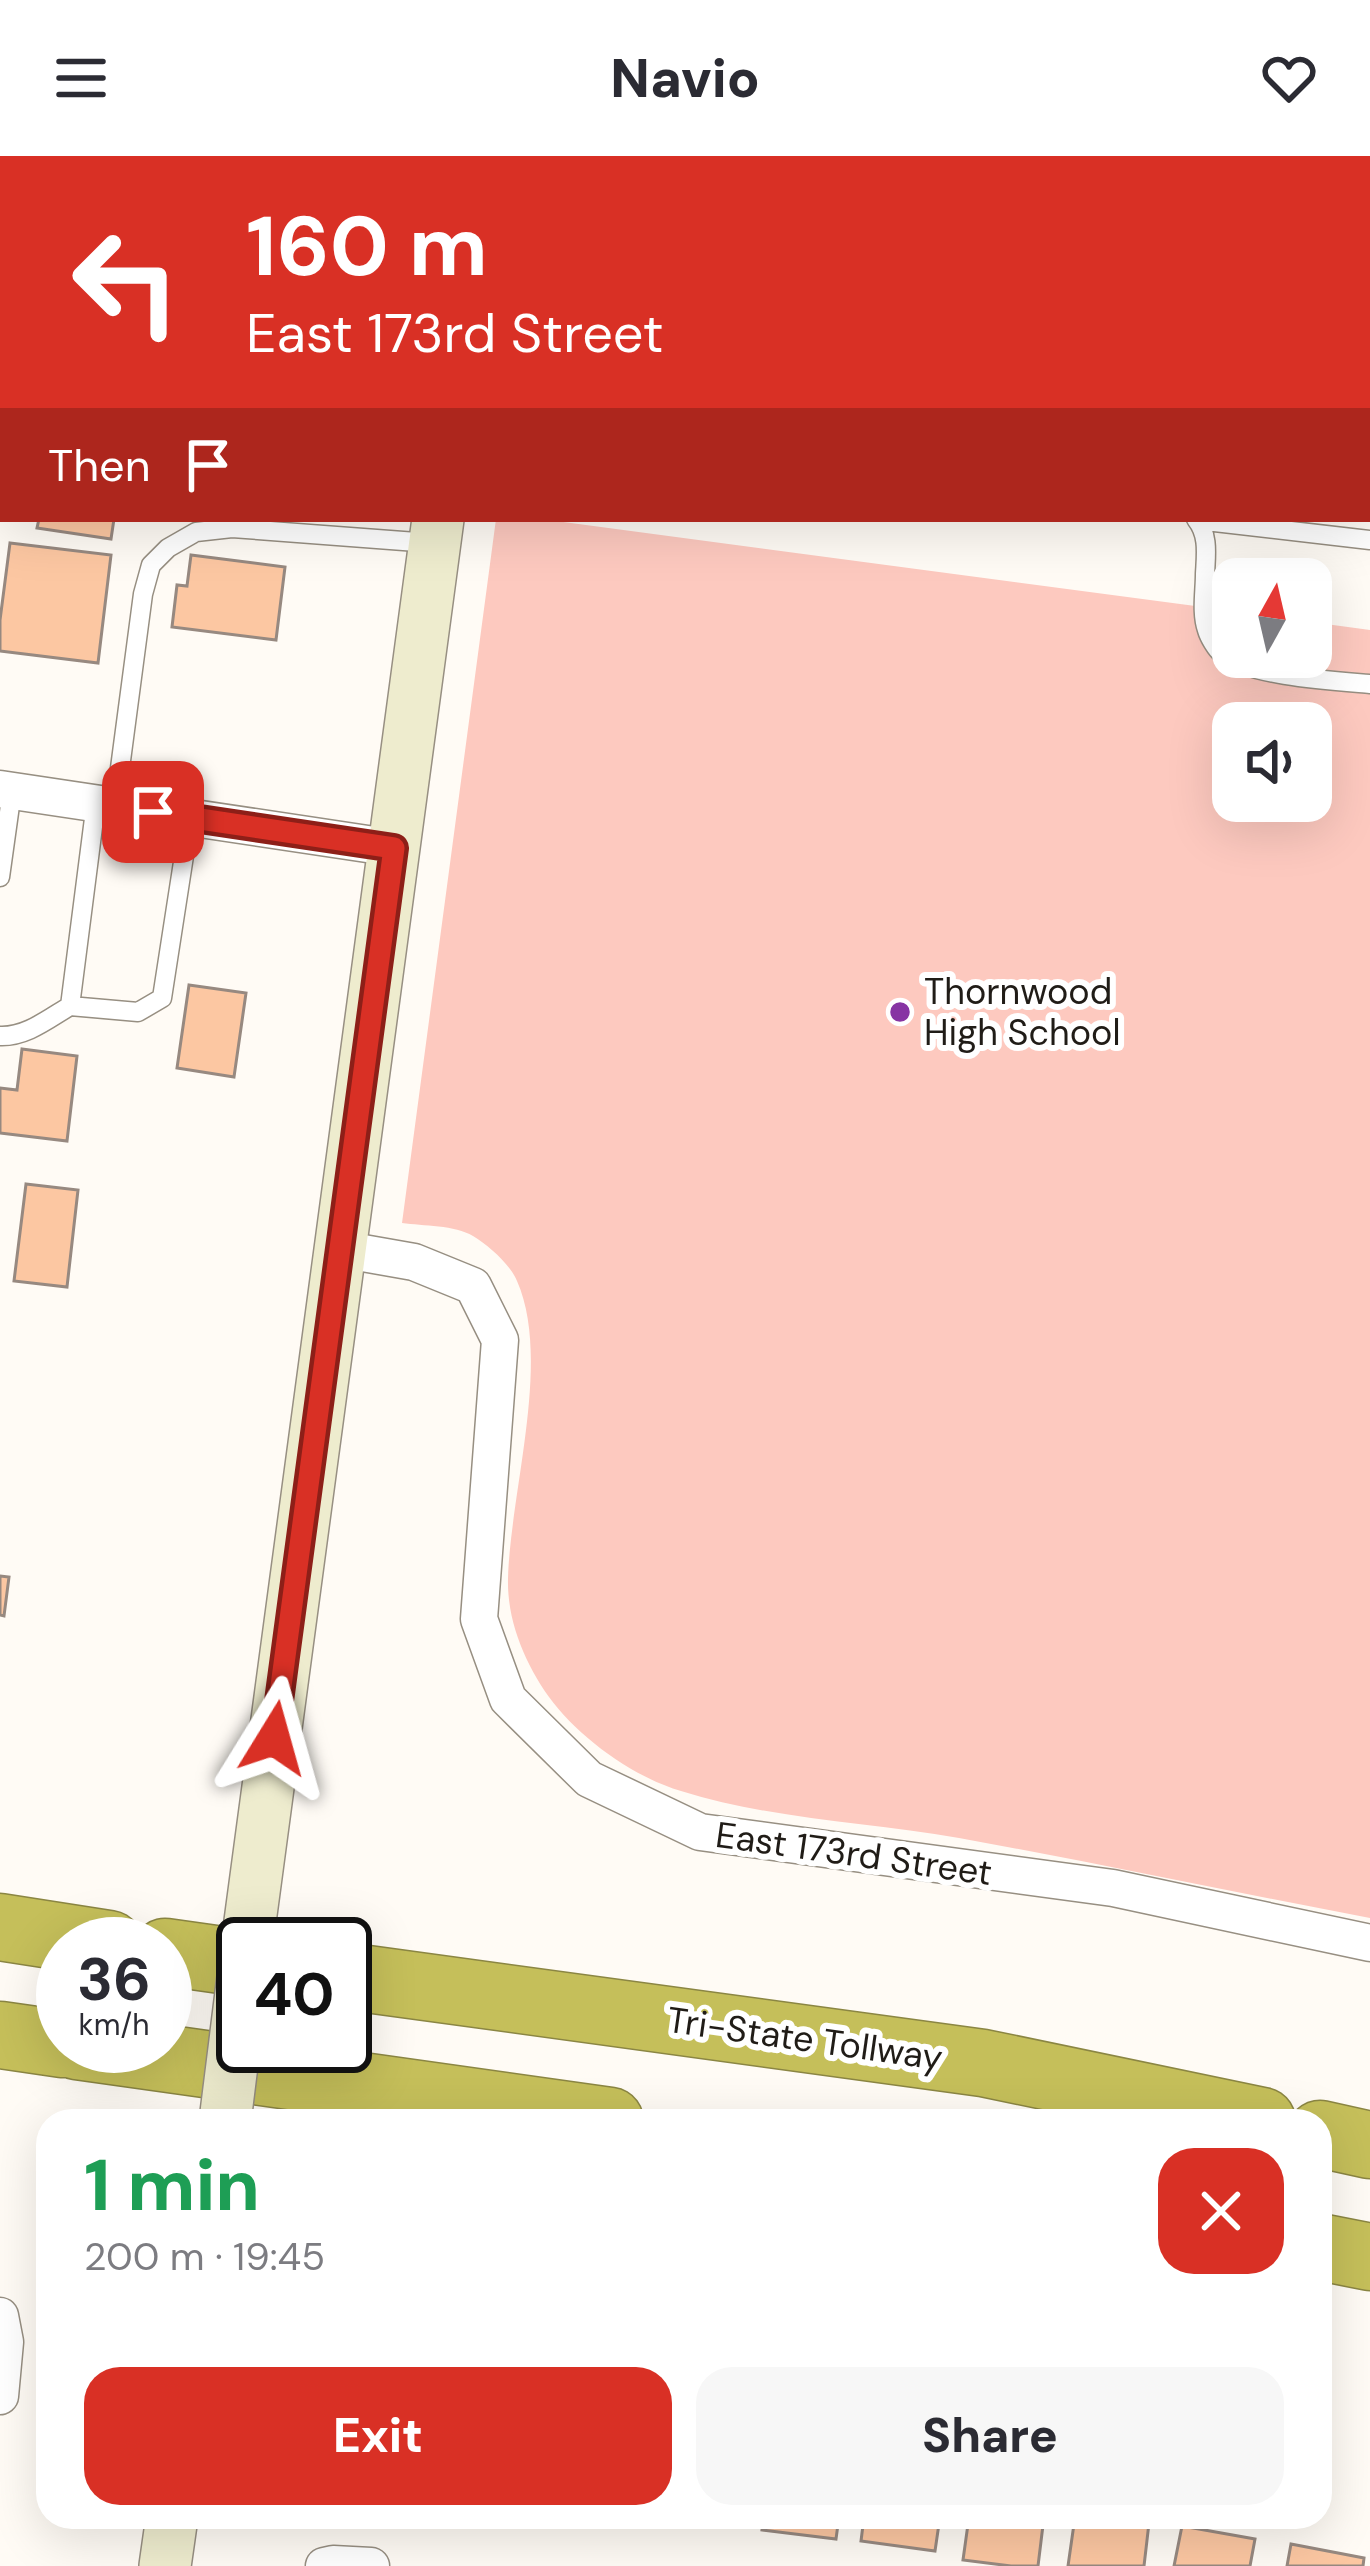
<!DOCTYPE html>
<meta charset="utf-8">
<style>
:root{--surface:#fff;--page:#f7f7f7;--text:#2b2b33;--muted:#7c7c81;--accent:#d93025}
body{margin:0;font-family:"DM Sans",sans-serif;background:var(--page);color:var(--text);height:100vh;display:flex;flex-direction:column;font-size:45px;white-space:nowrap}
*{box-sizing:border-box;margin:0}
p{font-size:39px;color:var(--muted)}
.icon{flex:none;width:66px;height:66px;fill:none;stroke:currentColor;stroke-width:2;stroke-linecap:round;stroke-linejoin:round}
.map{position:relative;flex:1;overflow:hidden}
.details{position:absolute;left:36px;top:1953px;width:1296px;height:420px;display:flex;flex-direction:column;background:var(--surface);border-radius:36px;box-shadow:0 12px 48px #0002}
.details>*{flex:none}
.hud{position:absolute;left:0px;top:0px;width:1371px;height:366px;box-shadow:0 12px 48px #0002;background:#d93025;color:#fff;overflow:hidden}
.needle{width:78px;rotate:8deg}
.fabs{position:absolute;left:1212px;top:402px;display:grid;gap:24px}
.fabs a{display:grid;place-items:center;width:120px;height:120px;border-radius:24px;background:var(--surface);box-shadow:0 12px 48px #0002;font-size:60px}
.speed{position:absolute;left:36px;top:1761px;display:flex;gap:24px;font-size:60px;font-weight:700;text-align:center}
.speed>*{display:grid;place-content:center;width:156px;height:156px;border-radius:50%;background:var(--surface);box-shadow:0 12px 48px #0002;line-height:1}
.speed small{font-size:30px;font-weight:400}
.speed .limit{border:6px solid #111;border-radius:18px;background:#fff;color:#111}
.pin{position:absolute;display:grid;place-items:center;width:102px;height:102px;color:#fff;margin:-51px;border-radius:24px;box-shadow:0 6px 18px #0006}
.me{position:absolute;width:132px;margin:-66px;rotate:8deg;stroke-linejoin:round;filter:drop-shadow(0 0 9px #0008)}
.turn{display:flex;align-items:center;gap:42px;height:252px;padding:0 48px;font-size:54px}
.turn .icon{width:156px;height:156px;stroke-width:2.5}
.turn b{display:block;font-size:84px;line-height:102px}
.then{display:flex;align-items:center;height:114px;padding:0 48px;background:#0003;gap:24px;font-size:45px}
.round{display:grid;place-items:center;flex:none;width:126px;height:126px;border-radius:36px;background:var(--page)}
.head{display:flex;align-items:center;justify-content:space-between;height:204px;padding:0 48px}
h1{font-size:72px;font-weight:800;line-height:90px;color:#1e9e55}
.action{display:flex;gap:24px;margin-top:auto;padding:24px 48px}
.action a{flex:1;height:138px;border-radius:36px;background:var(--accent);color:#fff;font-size:48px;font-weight:800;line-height:138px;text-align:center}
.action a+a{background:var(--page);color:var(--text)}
header{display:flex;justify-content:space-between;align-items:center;height:156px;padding:0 48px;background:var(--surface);font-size:54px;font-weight:800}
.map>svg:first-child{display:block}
.green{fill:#fdc9bf;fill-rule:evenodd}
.building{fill:#fcc7a2;stroke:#978980;stroke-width:3}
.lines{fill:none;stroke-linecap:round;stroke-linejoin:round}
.lane-casing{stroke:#978f82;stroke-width:21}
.street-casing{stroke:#978f82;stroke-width:39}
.secondary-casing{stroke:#978f82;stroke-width:54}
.highway-casing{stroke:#8b8643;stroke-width:69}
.lane{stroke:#fff;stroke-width:18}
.street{stroke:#fff;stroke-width:36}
.secondary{stroke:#eeecce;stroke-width:51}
.highway{stroke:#c5bf5a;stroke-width:66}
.secondary-bridge-casing{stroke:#978f82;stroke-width:54;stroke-linecap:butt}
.secondary-bridge{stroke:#eeecce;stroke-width:51}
.route-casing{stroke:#8d1f18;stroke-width:30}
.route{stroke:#d93025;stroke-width:21}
.poi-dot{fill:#8734a3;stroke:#fff;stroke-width:4.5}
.labels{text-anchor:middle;stroke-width:12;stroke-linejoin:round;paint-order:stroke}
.poi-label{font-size:36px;fill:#201c17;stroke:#fff;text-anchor:start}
.street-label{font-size:36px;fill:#201c17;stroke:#fff}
</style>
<header><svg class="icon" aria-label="menu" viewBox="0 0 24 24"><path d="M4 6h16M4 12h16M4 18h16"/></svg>Navio<svg class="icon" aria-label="heart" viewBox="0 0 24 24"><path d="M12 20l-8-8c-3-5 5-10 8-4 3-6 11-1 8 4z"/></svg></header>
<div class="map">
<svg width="1370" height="2410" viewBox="0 0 1370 2410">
<rect width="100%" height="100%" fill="#fffbf5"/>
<path class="green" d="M496,363h45l692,92v46h78v-35l59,8v1288c-137,-26 -274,-55 -411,-80 -92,-16 -189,-19 -278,-47 -48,-14 -103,-54 -132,-94 -24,-34 -42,-76 -41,-118 2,-86 44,-219 9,-298 -7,-17 -28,-35 -44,-45 -18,-11 -50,-10 -71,-13zM1233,567h78v78h-78z"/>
<path class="building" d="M39,363h75l-3,20 -74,-11z
M10,387l101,12 -13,108 -98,-12v-31z
M191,399l94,12 -9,73 -104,-13 5,-42 10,1z
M189,829l57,8 -12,84 -57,-9z
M22,893l55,7 -10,85 -67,-8v-45l17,2z
M26,1028l52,6 -11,97 -53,-6z
M0,1420l9,1 -5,39 -4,-1z
M675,2361h57l-1,7z
M764,2361h75l-3,22 -74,-9z
M864,2361h76l-5,34 -74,-10z
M969,2361h75l-6,49h-27l-48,-6z
M1075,2361h29l45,6 -5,43h-76z
M1257,2361h30l-1,9 -30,-4z
M1182,2370l73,13 -5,27h-76z
M1291,2388l73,14 -1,8h-76z"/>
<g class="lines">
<defs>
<path id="lane" d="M1010,0l2,3
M1368,175h2
M1368,278h2
M1196,363c13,16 10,35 9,55 0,18 -4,39 2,56 2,7 9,19 15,24 26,22 113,27 148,30
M1197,364l173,20
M96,647l-26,203 68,6 24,-14 28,-181
M115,650l28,-212 8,-29 17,-17 28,-16 36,-4 198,15
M0,721l12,-86
M0,880c26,1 48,-17 70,-30"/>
<path id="street" d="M0,633l394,59
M340,1093l74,13 59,24 27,54 -21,279 29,80 81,80 111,53 413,56 257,55
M0,2160l5,26 -5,54
M324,2410l9,-2 38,2"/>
<path id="secondary" d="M487,3v-3
M247,1788l191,-1425
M165,2410l7,-49"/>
<path id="highway" d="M0,1771l109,17
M165,1796l78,11
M345,1820l638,87 279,58
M0,1879l63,9
M77,1890l533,75
M1320,1978l50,11
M1320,2091l50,10"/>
</defs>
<use href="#lane" class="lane-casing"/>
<use href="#street" class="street-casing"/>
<use href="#secondary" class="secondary-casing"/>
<use href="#highway" class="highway-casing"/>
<use href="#lane" class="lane"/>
<use href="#street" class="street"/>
<use href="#secondary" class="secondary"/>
<use href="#highway" class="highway"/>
<defs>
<path id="secondary-bridge" d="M225,1965l18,-144"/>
</defs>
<use href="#secondary-bridge" class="secondary-bridge-casing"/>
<use href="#secondary-bridge" class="secondary-bridge"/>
</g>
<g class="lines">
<defs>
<path id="route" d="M153,656l241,36 -120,890"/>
</defs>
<use href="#route" class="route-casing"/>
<use href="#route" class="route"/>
</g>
<circle class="poi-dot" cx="900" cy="856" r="12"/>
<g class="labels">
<g class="poi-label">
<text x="924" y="848">Thornwood<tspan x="924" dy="41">High School</tspan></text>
</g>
<g class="street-label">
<text transform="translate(854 1697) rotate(8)" y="13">East 173rd Street</text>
<text transform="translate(805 1882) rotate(8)" y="13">Tri-State Tollway</text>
</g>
</g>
</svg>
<div class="fabs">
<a><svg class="needle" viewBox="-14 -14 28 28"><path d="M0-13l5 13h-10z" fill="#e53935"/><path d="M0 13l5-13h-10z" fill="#7c7c81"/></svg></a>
<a><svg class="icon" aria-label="sound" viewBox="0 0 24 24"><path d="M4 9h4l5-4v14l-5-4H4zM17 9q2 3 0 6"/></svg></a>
</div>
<div class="speed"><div>36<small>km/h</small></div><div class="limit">40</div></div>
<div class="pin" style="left:153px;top:656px;background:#d93025"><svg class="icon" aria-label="arrive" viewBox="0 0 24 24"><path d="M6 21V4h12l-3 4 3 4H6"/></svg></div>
<svg class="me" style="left:274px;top:1582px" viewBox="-20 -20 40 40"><path d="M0-17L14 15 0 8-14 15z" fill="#d93025" stroke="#fff" stroke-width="4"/></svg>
<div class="hud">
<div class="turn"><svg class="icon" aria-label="left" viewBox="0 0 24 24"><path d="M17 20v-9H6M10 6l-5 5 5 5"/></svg><div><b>160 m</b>East 173rd Street</div></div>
<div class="then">Then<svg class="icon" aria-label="arrive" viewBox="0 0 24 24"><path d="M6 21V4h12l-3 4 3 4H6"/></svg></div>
</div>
<section class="details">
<div class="head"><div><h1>1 min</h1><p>200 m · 19:45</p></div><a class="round" style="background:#d93025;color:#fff"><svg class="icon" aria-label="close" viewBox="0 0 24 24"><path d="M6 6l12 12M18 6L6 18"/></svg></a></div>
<div class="action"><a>Exit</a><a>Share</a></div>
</section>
</div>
